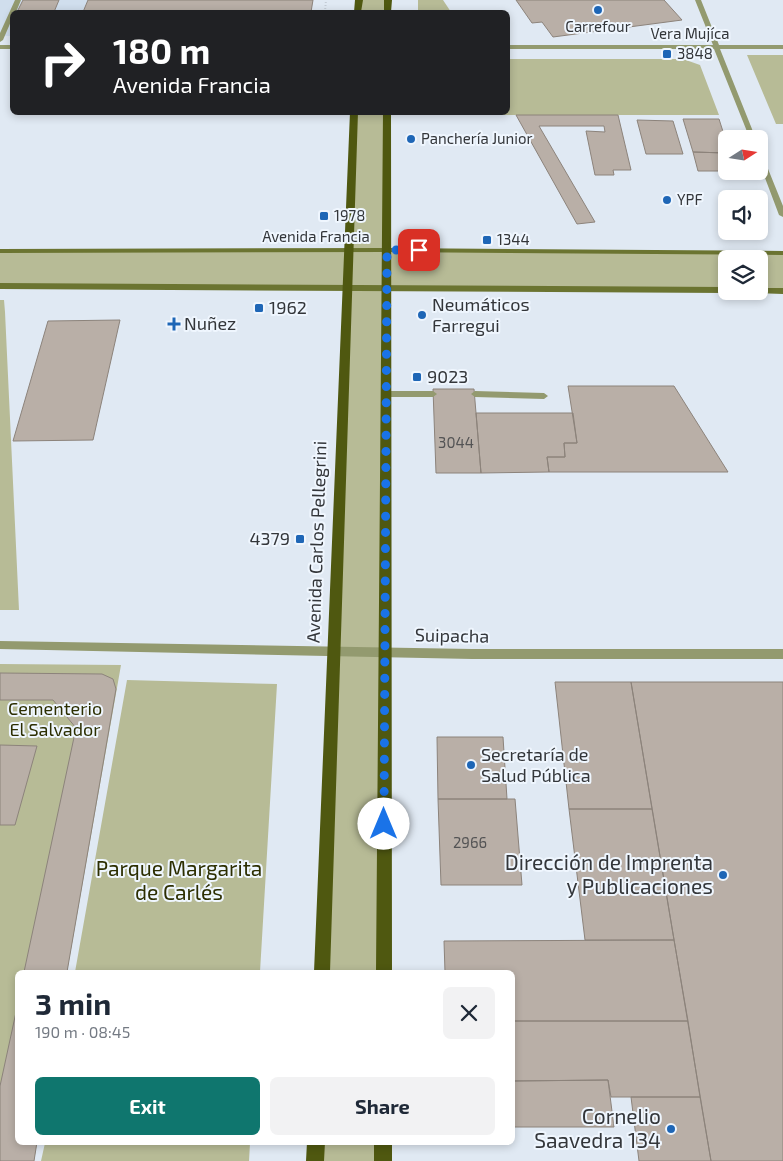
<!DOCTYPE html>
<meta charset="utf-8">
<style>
:root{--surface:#fff;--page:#f2f2f3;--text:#1f2937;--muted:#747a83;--accent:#0f766e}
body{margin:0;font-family:"Exo 2",sans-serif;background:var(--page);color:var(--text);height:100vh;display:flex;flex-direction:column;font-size:19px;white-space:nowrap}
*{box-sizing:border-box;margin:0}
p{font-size:16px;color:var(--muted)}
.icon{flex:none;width:28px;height:28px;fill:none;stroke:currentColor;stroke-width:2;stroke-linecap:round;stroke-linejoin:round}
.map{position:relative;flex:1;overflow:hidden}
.details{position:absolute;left:15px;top:970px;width:500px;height:175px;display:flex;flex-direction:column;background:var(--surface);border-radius:8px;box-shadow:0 2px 8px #0003}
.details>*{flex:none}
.banner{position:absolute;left:10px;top:10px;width:500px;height:105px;border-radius:8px;box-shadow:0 2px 8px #0003;background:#202124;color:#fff;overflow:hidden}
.needle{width:32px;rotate:78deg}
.controls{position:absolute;left:718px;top:130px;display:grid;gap:10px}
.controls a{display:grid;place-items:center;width:50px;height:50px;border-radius:8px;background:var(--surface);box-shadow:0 2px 8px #0003;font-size:25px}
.pin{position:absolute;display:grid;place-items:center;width:42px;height:42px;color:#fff;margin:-21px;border-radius:10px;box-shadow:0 2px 8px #0006}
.me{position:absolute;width:55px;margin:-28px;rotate:0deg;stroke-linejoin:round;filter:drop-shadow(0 0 4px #0008)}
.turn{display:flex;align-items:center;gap:18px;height:105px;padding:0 20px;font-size:22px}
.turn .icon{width:65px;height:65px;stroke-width:2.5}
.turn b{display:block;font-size:35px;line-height:42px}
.round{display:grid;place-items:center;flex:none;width:52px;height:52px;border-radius:8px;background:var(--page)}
.headline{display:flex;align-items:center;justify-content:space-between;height:85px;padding:0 20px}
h1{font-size:30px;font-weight:700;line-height:38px}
.primary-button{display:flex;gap:10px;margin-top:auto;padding:10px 20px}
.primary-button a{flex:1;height:58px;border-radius:8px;background:var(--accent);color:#fff;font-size:20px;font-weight:700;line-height:58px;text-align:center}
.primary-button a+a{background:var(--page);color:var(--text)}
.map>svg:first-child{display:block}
.built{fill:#d0deed}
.green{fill:#b7bb96}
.building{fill:#b9afa7;stroke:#8c837b}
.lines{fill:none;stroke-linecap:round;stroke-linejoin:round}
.path{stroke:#a7afb7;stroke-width:2;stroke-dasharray:0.5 2.5;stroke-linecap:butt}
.service{fill:#939a6f;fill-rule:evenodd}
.minor{fill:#939a6f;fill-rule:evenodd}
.secondary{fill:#6b7431;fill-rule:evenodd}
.primary{fill:#4f5810;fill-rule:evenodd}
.route{stroke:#1a73e8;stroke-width:9;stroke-dasharray:0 16.2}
.poi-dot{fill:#1e66b6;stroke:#eff6fe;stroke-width:2}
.labels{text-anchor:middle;stroke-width:4;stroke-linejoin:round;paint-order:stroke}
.far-poi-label{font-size:15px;fill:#33363a;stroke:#eff6fe;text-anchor:start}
.far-street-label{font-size:15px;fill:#33363a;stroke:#eff6fe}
.number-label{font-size:15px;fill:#545455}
.poi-label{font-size:18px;fill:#33363a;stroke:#eff6fe;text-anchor:start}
.street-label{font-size:18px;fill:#33363a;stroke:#eff6fe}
.park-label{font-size:18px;fill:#2c2e01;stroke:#eff6fe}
.near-poi-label{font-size:21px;fill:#33363a;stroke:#eff6fe;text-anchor:end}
.near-park-label{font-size:21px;fill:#2c2e01;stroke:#eff6fe}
</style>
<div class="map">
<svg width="783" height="1161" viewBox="0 0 783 1161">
<rect width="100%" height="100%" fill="#e0e9f3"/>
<path class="built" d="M0,0h313l-2,12h-299v24h-12z"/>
<path class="green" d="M359,0h29v12h-30z
M418,0h25l8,12h-33z
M747,55h36v69h-7z
M508,59h175l17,6 19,50h-228l-1,-2 18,-1z
M354,112l33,1v137l396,3v38h-24v-32h-33v31l-339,-2 -3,684h-62l25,-684 -347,-2v-35l348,-1z
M0,300h4l1,12 14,298h-19z
M0,664l121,1 -54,307h-49v170l19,1 -3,18h-34z
M127,680l150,4 -17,288h-185z
M45,1143v-1l205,1 -1,18h-208z
M316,1143h67v18h-68z"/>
<path class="building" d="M23,0h36l-5,12h-37z
M88,0h225l-2,12h-228z
M516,0h148l18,20 -129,17 -11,-15 -10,1z
M516,115h102l13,55h-18l1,5h-19l-9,-44 19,1 -1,-6h-65l56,96 -18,2z
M683,119h36l7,22v12l-33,-1z
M637,120l36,1 10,33h-37z
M693,152l33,1v18h-28z
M120,320l-27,120 -80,1 35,-120z
M568,386h106l54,86h-179l-2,-15h18l-1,-14h13z
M433,389h41l7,84h-45z
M476,413h97l4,30h-13l1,14h-18l2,15 -68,1z
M0,673l102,1 11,5 3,10 -49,283h-43l52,-244 -23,-28h-53z
M555,682h76l21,127h-83z
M631,682h152v479h-72z
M437,737h66l4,62h-69z
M0,745l37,1 -22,79h-15z
M438,799h77l7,86h-81z
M569,809h83l22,131h-89z
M674,940l14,81h-176v-49h-67l-1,-31z
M18,1003v139h19l-3,19h-34v-75z
M512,1021h176l12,76h-89l-3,-17 -96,1z
M608,1080l6,47h-102v-46z
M631,1097h69l11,64h-72z"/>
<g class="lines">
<path class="path" d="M325,12l1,-12"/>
<path class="service" d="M15,0h6l-5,12h-4v7l-9,21 -3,2v-9z
M386,391h47l4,3 -4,3h-47l-4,-3z
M475,391l69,2 4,3 -4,3 -69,-2 -4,-3z"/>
<path class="minor" d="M695,0h6l18,45h64v4h-63l36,90h-6l-36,-90h-206v-4h205z
M0,45h12v4h-12z
M759,152l3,2 21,52v11l-4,-2 -20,-53z
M0,641l472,8h311v10h-311l-472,-10z"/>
<path class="secondary" d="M387,248l396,3v4l-396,-3 -387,1v-4z
M0,283l726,4v4h3l-3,2 -726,-4z
M759,288h24v6l-27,-1 -1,-2h4z"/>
<path class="primary" d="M355,0h8l-2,12h-7z
M384,0h8l-1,12h-7z
M350,112h8l-28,860h-16z
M383,112h8l1,860h-16z
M307,1142h18l-1,19h-18z
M374,1142h18v19h-18z"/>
</g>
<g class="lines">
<path class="route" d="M384,824l3,-574h32"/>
</g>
<g class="poi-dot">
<circle cx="598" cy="10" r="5"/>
<rect x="662" y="49" width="10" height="10" rx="2.5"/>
<circle cx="411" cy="139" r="5"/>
<circle cx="667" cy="200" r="5"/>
<rect x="319" y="211" width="10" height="10" rx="2.5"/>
<rect x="482" y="235" width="10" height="10" rx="2.5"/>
<rect x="254" y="303" width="10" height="10" rx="2.5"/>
<circle cx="422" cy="315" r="5"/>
<path d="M171.5 316.5h5v5h5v5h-5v5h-5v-5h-5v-5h5z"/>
<rect x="412" y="372" width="10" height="10" rx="2.5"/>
<rect x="295" y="534" width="10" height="10" rx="2.5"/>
<circle cx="471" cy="765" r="5"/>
<circle cx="723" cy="875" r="5"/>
<circle cx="671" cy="1129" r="5"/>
</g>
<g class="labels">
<g class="far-poi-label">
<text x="598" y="32" text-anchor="middle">Carrefour</text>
<text x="677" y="59">3848</text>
<text x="421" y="144">Panchería Junior</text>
<text x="677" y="205">YPF</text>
<text x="334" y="221">1978</text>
<text x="497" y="245">1344</text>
</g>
<g class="far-street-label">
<text x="690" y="39">Vera Mujíca</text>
<text x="316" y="242">Avenida Francia</text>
</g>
<g class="number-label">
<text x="456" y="448">3044</text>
<text x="470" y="848">2966</text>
</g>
<g class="poi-label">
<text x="432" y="311">Neumáticos<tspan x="432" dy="21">Farregui</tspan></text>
<text x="269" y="314">1962</text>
<text x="184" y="330">Nuñez</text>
<text x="427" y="383">9023</text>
<text x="290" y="545" text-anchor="end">4379</text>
<text x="481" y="761">Secretaría de<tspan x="481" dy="21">Salud Pública</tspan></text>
</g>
<g class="street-label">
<text transform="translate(317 542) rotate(-88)" y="6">Avenida Carlos Pellegrini</text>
<text transform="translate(452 636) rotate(1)" y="6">Suipacha</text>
</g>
<g class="park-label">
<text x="55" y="715">Cementerio<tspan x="55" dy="21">El Salvador</tspan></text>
</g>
<g class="near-poi-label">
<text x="713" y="870">Dirección de Imprenta<tspan x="713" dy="24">y Publicaciones</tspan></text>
<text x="661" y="1124">Cornelio<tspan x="661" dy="24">Saavedra 134</tspan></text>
</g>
<g class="near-park-label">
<text x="179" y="876">Parque Margarita<tspan x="179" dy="24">de Carlés</tspan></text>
</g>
</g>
</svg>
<div class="controls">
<a><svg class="needle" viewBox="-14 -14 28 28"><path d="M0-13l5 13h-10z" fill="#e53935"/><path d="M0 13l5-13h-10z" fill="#747a83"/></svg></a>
<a><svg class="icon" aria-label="sound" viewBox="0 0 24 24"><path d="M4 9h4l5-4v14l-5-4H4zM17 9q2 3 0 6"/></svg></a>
<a><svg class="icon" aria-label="layers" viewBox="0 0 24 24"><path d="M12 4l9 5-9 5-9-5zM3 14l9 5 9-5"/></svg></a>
</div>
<div class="pin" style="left:419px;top:250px;background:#d93025"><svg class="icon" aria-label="arrive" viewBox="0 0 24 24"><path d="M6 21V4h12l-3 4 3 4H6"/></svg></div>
<svg class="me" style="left:384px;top:824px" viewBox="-20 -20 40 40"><circle r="19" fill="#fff"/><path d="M0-13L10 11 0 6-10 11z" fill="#1a73e8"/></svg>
<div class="banner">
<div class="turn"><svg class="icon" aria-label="right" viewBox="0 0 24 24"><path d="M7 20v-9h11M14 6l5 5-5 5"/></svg><div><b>180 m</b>Avenida Francia</div></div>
</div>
<section class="details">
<div class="headline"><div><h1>3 min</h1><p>190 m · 08:45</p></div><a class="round"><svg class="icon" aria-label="close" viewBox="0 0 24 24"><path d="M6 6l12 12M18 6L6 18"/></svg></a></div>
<div class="primary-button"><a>Exit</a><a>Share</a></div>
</section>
</div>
